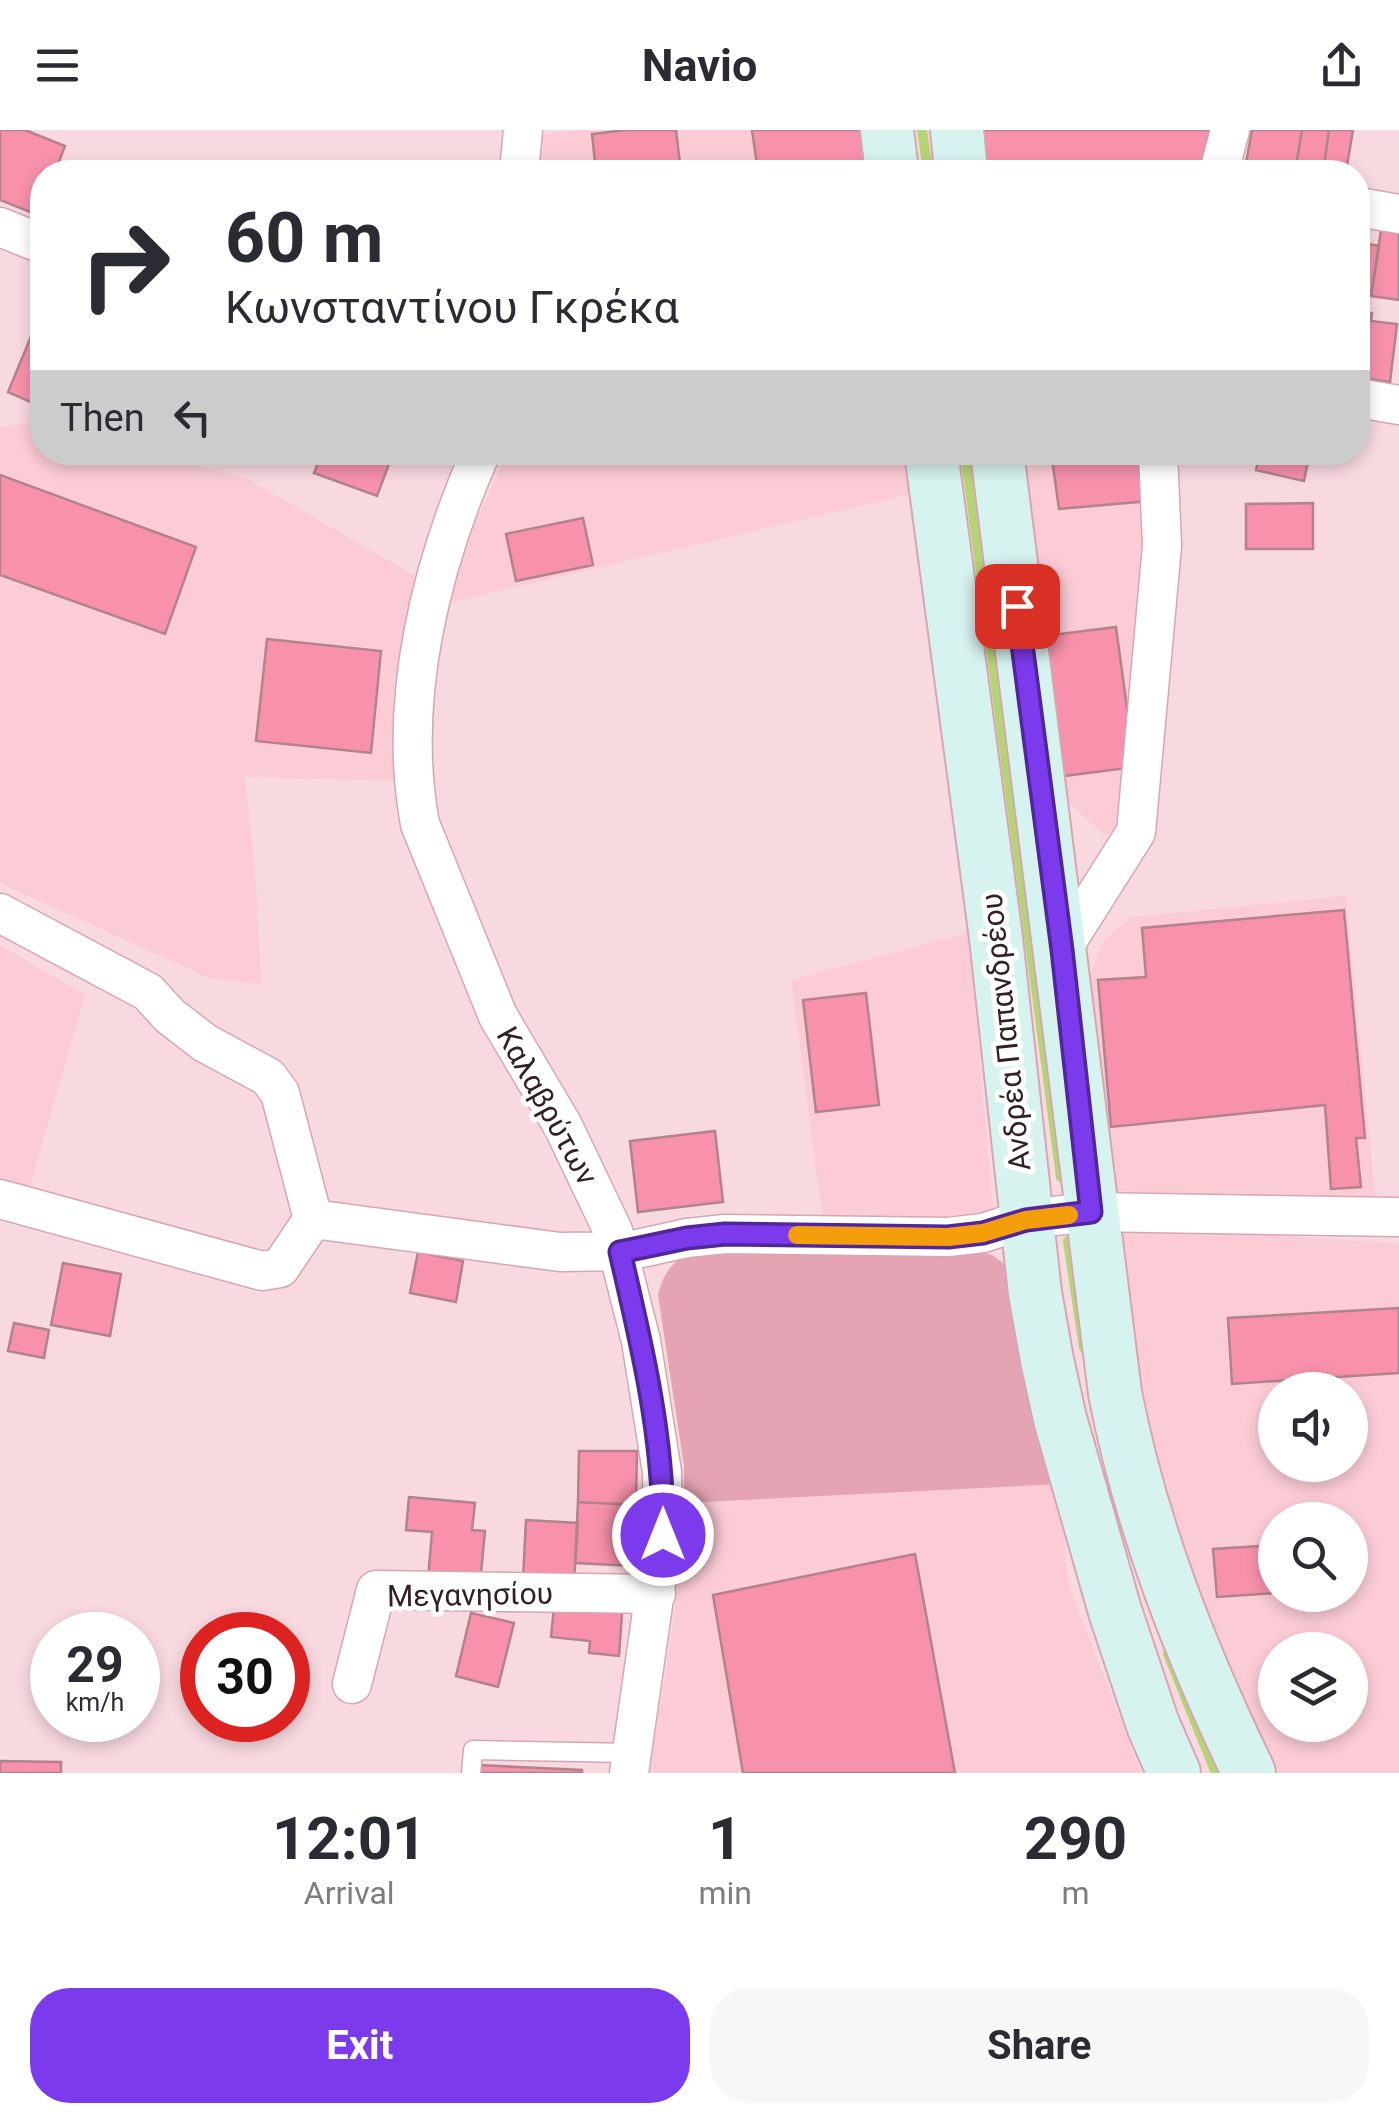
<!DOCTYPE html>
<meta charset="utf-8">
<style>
:root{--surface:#fff;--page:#f7f7f7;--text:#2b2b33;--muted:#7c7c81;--accent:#7c3aed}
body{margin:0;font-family:Roboto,sans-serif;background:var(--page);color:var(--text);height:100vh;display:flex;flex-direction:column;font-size:38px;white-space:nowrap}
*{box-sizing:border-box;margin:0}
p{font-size:32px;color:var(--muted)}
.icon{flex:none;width:55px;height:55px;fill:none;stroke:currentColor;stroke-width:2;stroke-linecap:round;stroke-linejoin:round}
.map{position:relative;height:1643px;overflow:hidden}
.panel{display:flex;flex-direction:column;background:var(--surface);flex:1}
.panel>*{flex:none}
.hud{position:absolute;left:30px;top:30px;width:1340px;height:305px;border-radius:40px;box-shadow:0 5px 15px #0003;background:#fff;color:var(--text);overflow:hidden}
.buttons{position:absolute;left:1258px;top:1242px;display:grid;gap:20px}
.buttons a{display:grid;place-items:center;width:110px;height:110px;border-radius:50%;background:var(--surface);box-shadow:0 5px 15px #0003;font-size:50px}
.speed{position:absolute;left:30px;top:1482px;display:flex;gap:20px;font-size:50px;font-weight:700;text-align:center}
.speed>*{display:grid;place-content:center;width:130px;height:130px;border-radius:50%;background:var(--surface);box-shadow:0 5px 15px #0003;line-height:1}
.speed small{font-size:25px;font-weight:400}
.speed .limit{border:15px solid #d22;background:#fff;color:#111}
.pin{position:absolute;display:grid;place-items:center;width:85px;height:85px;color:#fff;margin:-42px;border-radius:20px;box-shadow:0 5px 15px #0006}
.me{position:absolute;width:110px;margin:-55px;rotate:0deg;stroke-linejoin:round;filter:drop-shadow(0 0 8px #0008)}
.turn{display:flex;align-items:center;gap:35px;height:210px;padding:0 30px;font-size:45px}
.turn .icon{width:130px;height:130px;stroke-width:2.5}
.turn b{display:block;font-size:70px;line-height:85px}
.then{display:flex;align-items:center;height:95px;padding:0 30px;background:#0003;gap:20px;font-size:38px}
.eta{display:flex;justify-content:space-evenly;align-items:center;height:170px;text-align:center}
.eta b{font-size:60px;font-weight:700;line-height:70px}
.action{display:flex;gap:20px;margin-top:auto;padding:20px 30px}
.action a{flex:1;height:115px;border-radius:40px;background:var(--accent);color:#fff;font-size:40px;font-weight:700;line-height:115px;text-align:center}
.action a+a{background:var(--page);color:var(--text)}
header{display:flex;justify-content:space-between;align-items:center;height:130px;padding:0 30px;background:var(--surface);font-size:45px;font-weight:700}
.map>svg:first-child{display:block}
.built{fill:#fcccd6;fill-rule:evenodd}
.green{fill:#e4a4b3}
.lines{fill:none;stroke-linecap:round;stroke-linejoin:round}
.stream{stroke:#b5d476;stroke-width:10}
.building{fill:#f791ac;stroke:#b2838d;stroke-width:2.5}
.service-casing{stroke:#d7a6b1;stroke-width:21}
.minor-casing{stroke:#d7a6b1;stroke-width:41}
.secondary-casing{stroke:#d7a6b1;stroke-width:56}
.service{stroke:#fff;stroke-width:18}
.minor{stroke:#fff;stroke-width:38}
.secondary{stroke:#d6f3ef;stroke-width:52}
.route-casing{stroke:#51269a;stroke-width:25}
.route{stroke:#7c3aed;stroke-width:18}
.slow{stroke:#f59e0b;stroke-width:18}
.labels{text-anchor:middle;stroke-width:10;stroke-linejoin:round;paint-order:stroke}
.street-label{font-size:30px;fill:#332024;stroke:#fff}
</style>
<header><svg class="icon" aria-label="menu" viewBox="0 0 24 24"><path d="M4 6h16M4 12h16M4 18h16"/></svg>Navio<svg class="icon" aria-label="share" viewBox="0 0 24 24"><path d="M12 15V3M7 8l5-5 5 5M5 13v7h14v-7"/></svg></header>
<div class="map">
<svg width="1399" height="1643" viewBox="0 0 1399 1643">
<rect width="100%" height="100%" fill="#f9d9e0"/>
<path class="built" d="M576,0h288l6,42h-331l1,-37z
M33,292l9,3v27l106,1 100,26 174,101 -24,201 -153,-4 11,105 5,102 -52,-6 -209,-95v-456z
M508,323h397l6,41 -462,109 20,-69z
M1022,323h124l5,91 -31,284 -15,8 -37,-34z
M1346,766l30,307 -265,-12 -21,-217 14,-34 27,-23z
M968,803l26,285 -171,4 -32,-242z
M0,815l85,50 -56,195 -29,-10z
M1115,1096l284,17v530h-130l-118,-309zM1275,1260h75v75h-75zM1275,1390h75v75h-75zM1275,1520h75v75h-75z
M1061,1354l7,99 73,190h-491l26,-172 8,-98z"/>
<path class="green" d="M696,1119h277l19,6 15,11 54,218 -377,19v-37l-26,-171c6,-25 16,-34 38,-46z"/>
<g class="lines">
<path class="stream" d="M922,0l6,42
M965,322l96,725
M1068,1111l16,107
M1168,1524l48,119"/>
</g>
<path class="building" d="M0,0h25l40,16 -10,26h-13v32l-4,11 -38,-15z
M626,0h50l5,42h-85l-4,-38z
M752,0h112l6,42h-112z
M983,0h227l-11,42h-211z
M1252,0h50l-7,42 -50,-4z
M1302,0h27l-6,42h-28z
M1329,0h24l-7,42h-23z
M1381,100l18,3v67l-28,-4z
M1358,112l21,4 -8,50 -13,-3z
M1358,181l14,2 -1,8 26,3 -7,58 -31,-4 3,-24h-4z
M35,197l7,3v77l-34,-15z
M322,322h69l2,1 -16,43 -63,-23z
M1051,322h96l2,49 -90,8z
M1260,322h50l-6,29 -48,-11z
M0,345l196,72 -31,87 -165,-59z
M1313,373v46h-67v-45z
M583,388l10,47 -77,16 -10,-47z
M1116,497l19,140 -71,9 -20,-140z
M267,509l114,12 -10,102 -115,-12z
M1344,780l21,228h-9l5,49 -30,2 -6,-84 -214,22 -13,-147 48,-3 -4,-49z
M866,863l13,112 -63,7 -13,-112z
M715,1001l8,71 -85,10 -8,-71z
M418,1122l45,9 -7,41 -46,-9z
M63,1133l58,11 -11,62 -59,-11z
M1399,1178v65l-167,11 -4,-66z
M14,1193l35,7 -5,28 -36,-7z
M579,1321h58l-1,54 -58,-3z
M409,1367l66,6 -3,27 13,1 -5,53 -52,-5 4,-47 -26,-2z
M578,1372l58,3 -2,61 -59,-3z
M526,1390l52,3 -4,58 -51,-3z
M1275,1415v48l-58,4 -4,-48z
M915,1424l40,219h-212l-30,-178z
M554,1477l68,6 -3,43 -30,-3 1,-12 -39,-4z
M471,1483l43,10 -16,64 -42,-11z
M0,1631l61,1v11h-61z
M478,1635l104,5v3h-104z"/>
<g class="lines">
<defs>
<path id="service" d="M471,1643l2,-23 159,3"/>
<path id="minor" d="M519,42l4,-42
M1219,42l11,-42
M1358,77l41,7
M0,97l42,17
M1358,268l41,7
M481,322c-50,113 -84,248 -61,372l78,192 65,110 50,105 28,110 21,131 1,63 -34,238
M0,783l148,79 22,24 35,27 63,34 12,16 33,126 247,33 68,-1 59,-13 38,-4 223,3 35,-4 43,-14 65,-7 308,5
M1062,819l74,-117 26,-286 -4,-94
M0,1069l262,72 18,-3 33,-49
M352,1554l24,-94 280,4"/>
<path id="secondary" d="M887,0l5,42
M957,0l4,42
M931,322l65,486 39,355 12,67 13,59 55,192 38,114 21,48
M997,322l118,941c26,133 75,258 134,380"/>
</defs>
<use href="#service" class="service-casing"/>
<use href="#minor" class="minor-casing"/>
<use href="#secondary" class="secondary-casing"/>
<use href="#service" class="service"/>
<use href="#minor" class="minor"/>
<use href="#secondary" class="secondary"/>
</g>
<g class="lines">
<defs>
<path id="route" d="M663,1405c1,-97 -21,-189 -43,-283l67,-14 38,-4 223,3 35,-4 43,-13 65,-8 -29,-262 -45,-344"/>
</defs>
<use href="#route" class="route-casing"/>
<use href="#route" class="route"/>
<path class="slow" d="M797,1105l151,2 35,-4 43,-13 43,-5"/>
</g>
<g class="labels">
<g class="street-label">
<text transform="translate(1006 902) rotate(-96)" y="10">Ανδρέα Παπανδρέου</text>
<text transform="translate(547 976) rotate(61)" y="10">Καλαβρύτων</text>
<text transform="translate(470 1465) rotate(-1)" y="10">Μεγανησίου</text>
</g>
</g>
</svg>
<div class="buttons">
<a><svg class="icon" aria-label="sound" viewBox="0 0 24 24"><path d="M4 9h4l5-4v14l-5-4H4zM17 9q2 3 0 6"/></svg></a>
<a><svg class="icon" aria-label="search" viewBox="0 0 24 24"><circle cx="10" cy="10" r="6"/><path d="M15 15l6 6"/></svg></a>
<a><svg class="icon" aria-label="layers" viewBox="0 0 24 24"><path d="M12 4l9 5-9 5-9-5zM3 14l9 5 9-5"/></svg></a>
</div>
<div class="speed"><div>29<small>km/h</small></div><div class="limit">30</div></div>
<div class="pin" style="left:1017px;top:476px;background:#d93025"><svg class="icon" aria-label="arrive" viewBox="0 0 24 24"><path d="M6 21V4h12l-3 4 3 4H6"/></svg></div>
<svg class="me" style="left:663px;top:1405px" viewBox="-20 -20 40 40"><circle r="17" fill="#7c3aed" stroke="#fff" stroke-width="3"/><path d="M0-11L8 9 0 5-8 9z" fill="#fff"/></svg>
<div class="hud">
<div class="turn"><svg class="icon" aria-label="right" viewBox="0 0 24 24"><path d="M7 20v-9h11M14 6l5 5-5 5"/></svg><div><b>60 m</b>Κωνσταντίνου Γκρέκα</div></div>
<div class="then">Then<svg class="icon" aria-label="left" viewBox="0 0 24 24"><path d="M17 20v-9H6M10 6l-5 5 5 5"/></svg></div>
</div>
</div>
<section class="panel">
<div class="eta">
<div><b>12:01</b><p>Arrival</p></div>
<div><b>1</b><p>min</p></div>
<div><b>290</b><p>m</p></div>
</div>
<div class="action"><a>Exit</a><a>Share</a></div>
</section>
